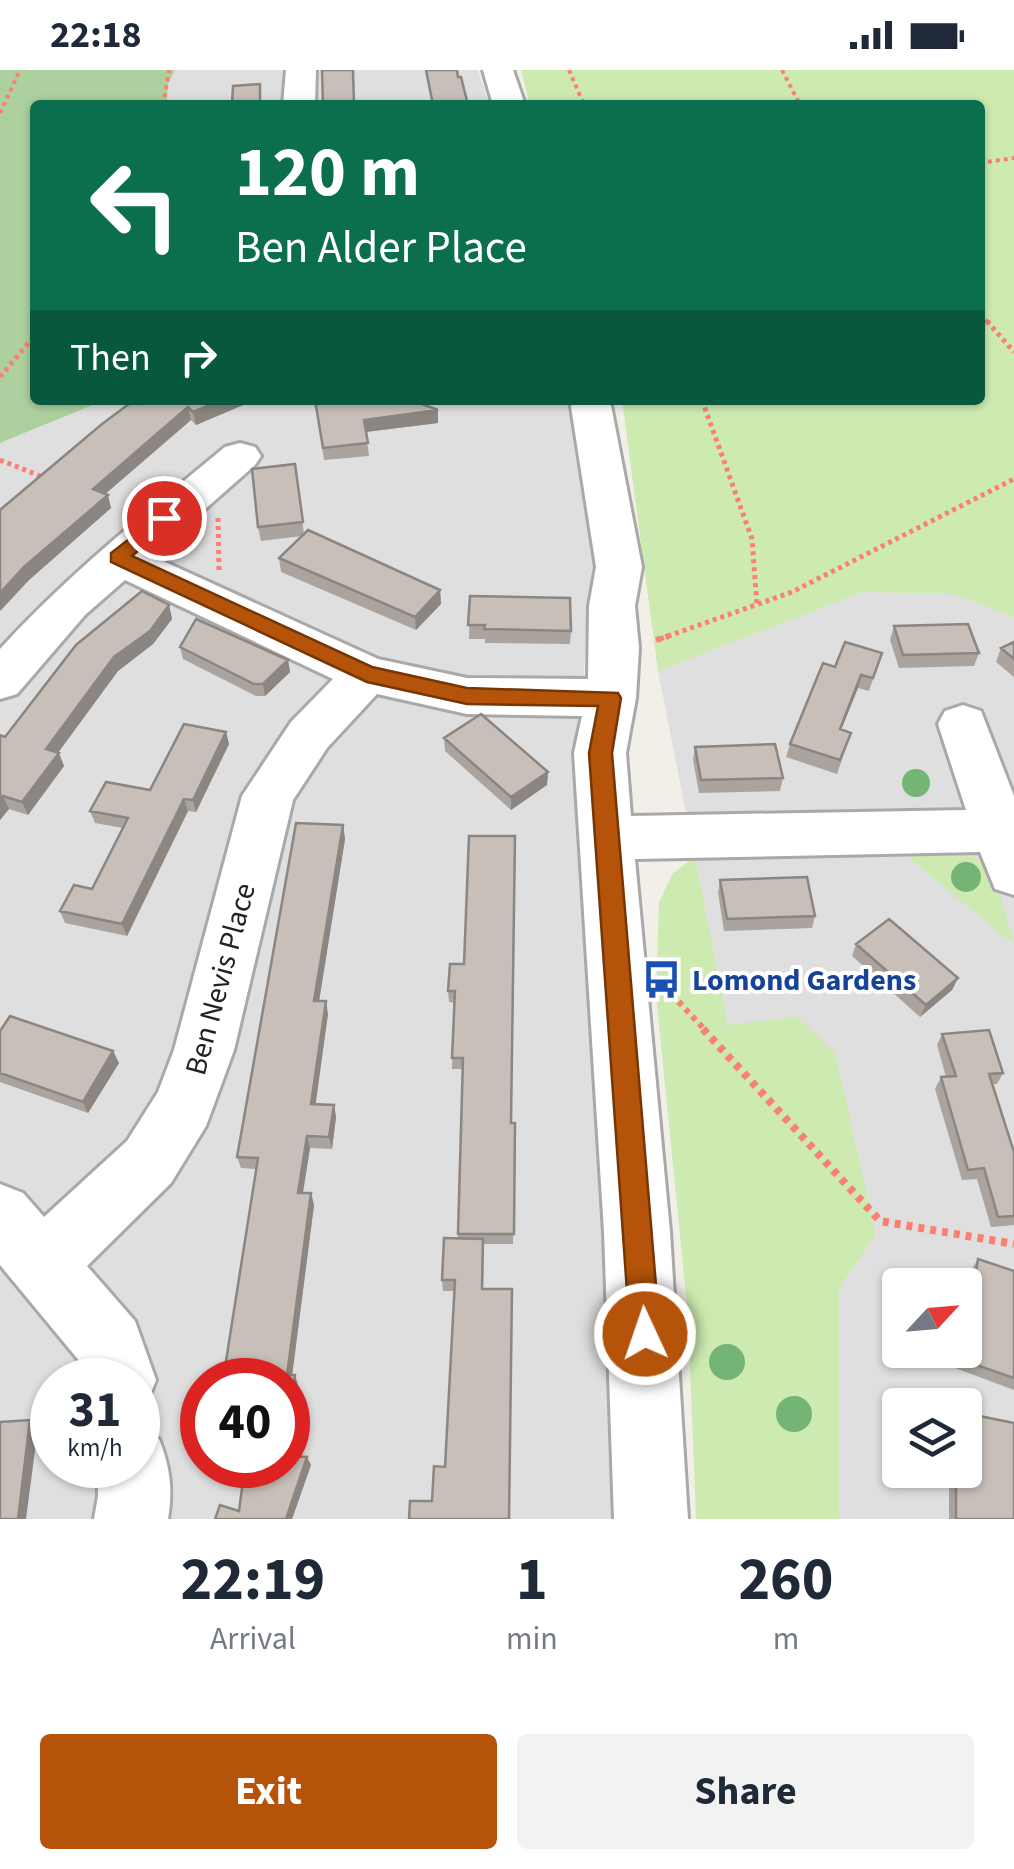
<!DOCTYPE html>
<style>
:root{--surface:#fff;--page:#f2f2f3;--text:#1f2937;--muted:#747a83;--accent:#b45309}
body{margin:0;font-family:"Source Sans 3",sans-serif;background:var(--page);color:var(--text);height:100vh;display:flex;flex-direction:column;font-size:38px;white-space:nowrap}
*{box-sizing:border-box;margin:0}
p{font-size:32px;color:var(--muted)}
.icon{flex:none;width:55px;height:55px;fill:none;stroke:currentColor;stroke-width:2;stroke-linecap:round;stroke-linejoin:round}
.map{position:relative;height:1449px;overflow:hidden}
.sheet{display:flex;flex-direction:column;background:var(--surface);flex:1}
.sheet>*{flex:none}
.guide{position:absolute;left:30px;top:30px;width:955px;height:305px;border-radius:10px;box-shadow:0 2px 8px #0004;background:#0b6e4f;color:#fff;overflow:hidden}
.needle{width:65px;rotate:64deg}
.controls{position:absolute;left:882px;top:1198px;display:grid;gap:20px}
.controls a{display:grid;place-items:center;width:100px;height:100px;border-radius:10px;background:var(--surface);box-shadow:0 2px 8px #0004;font-size:50px}
.speed{position:absolute;left:30px;top:1288px;display:flex;gap:20px;font-size:50px;font-weight:700;text-align:center}
.speed>*{display:grid;place-content:center;width:130px;height:130px;border-radius:50%;background:var(--surface);box-shadow:0 2px 8px #0004;line-height:1}
.speed small{font-size:25px;font-weight:400}
.speed .limit{border:15px solid #d22;background:#fff;color:#111}
.pin{position:absolute;display:grid;place-items:center;width:85px;height:85px;color:#fff;margin:-42px;border:5px solid #fff;border-radius:50%;box-shadow:0 2px 10px #0007}
.me{position:absolute;width:110px;margin:-55px;rotate:357deg;stroke-linejoin:round;filter:drop-shadow(0 0 8px #0008)}
.turn{display:flex;align-items:center;gap:35px;height:210px;padding:0 40px;font-size:45px}
.turn .icon{width:130px;height:130px;stroke-width:2.5}
.turn b{display:block;font-size:70px;line-height:85px}
.then{display:flex;align-items:center;height:95px;padding:0 40px;background:#0003;gap:20px;font-size:38px}
.eta{display:flex;justify-content:space-evenly;align-items:center;height:170px;text-align:center}
.eta b{font-size:60px;font-weight:700;line-height:70px}
.primary-button{display:flex;gap:20px;margin-top:auto;padding:20px 40px}
.primary-button a{flex:1;height:115px;border-radius:10px;background:var(--accent);color:#fff;font-size:40px;font-weight:700;line-height:115px;text-align:center}
.primary-button a+a{background:var(--page);color:var(--text)}
.status{display:flex;justify-content:space-between;align-items:center;height:70px;padding:0 50px;background:var(--surface);direction:ltr}
.status svg{height:28px;fill:currentColor}
.map>svg:first-child{display:block}
.residential{fill:#e0dfdf;fill-rule:evenodd}
.grass{fill:#cdebb0}
.forest{fill:#add19e}
.lines{fill:none;stroke-linecap:round;stroke-linejoin:round}
.minor-casing{stroke:#a9a9a9;stroke-width:6}
.path-far3{stroke:#fa8072;stroke-width:4;stroke-dasharray:4 4;stroke-linecap:butt}
.path-far2{stroke:#fa8072;stroke-width:5;stroke-dasharray:4 4;stroke-linecap:butt}
.path-far1{stroke:#fa8072;stroke-width:6;stroke-dasharray:5 5;stroke-linecap:butt}
.path{stroke:#fa8072;stroke-width:8;stroke-dasharray:6 6;stroke-linecap:butt}
.minor{fill:#fff;fill-rule:evenodd}
.tree{fill:#74b475}
.wall{fill:#aba49e}
.shaded-wall{fill:#8b8681}
.building{fill:#c7bfb8;stroke:#8b8681;stroke-width:2.5}
.route{fill:#b45309;stroke:#753606;stroke-width:2.5}
.labels{text-anchor:middle;stroke-width:8;stroke-linejoin:round;paint-order:stroke}
.street-label{font-size:30px;fill:#222;stroke:#fff}
.transit-label{font-size:30px;font-weight:bold;fill:#164399;stroke:#fff;text-anchor:start}
</style>
<div class="status"><b>22:18</b><svg viewBox="0 0 49 12"><path d="M0 12V9h3v3zM5 12V6h3v6zM10 12V3h3v9zM15 12V0h3v12zM26 1h20v11H26zM47 4h2v5h-2z"/></svg></div>
<div class="map">
<svg width="1014" height="1449" viewBox="0 0 1014 1449">
<rect width="100%" height="100%" fill="#f2efe9"/>
<path class="residential" d="M175,0h303l11,35h-322l1,-21z
M105,330h466l32,154 -17,76 -6,124 22,352 16,413h-618v-1076zM52,1310h86v85h-86zM202,1310h86v85h-86z
M863,522l90,2 61,23v902h-175v-231l37,-53 -80,-218 -68,9 -70,-355zM900,1215h65v65h-65zM900,1335h65v65h-65z"/>
<path class="grass" d="M521,0h493v547l-61,-23 -90,-2 -205,79 -36,-271h358v-295h-450z
M963,784l20,7 11,14 20,67 -6,-2 -99,-82v-3z
M695,787l33,168 69,-8 38,36 41,182 -37,53v231h-143l-8,-204 -32,-320 3,-93 14,-29z"/>
<path class="forest" d="M0,0h175l-7,14 -1,21h-132v295h70l-105,43z"/>
<g class="lines">
<defs>
<path id="minor" d="M286,0h30l-1,35h-32z
M483,0h30l12,35h-32z
M570,330h40l32,167 -7,39 4,42 -3,50 -10,55 5,63 335,-6 -28,-86 7,-13 18,-6 18,6 33,85v99l-19,-6 -15,-37 -345,7 35,373 18,287h-74l-10,-287 -30,-479 8,-37 -115,-2 -90,-20 -50,54 -34,52 -59,250 -28,76 -35,57 -84,83 48,55 21,59 -10,25 -8,3v-28h-52l-5,-17 -81,-98v-81l23,9 21,24 83,-76 31,-49 16,-42 68,-254 49,-74 42,-43 -208,-99 -40,35 -68,79 -17,5v-50c69,-76 147,-137 225,-202l15,-4 15,4 6,9 -6,9 -103,91 226,103 89,19 121,1 1,-73 7,-39z
M138,1361l21,8c11,28 14,50 9,80h-74l4,-23 -1,-31h41z"/>
</defs>
<use href="#minor" class="minor-casing"/>
<path class="path-far3" d="M569,0l15,35
M782,0l18,35
M163,35l6,-35
M0,43l20,-43
M980,93l34,-5
M980,244l9,10"/>
<path class="path-far2" d="M987,251l27,31
M0,307l35,-42
M702,330l50,139 5,66
M0,390l45,18
M218,448l1,53
M660,569l132,-47 222,-113"/>
<path class="path-far1" d="M656,570l13,-4
M665,917l41,44"/>
<path class="path" d="M703,959l177,192 134,23"/>
<use href="#minor" class="minor"/>
</g>
<g class="tree">
<circle cx="916" cy="713" r="14"/>
<circle cx="966" cy="807" r="15"/>
<circle cx="727" cy="1292" r="18"/>
<circle cx="794" cy="1344" r="18"/>
</g>
<path class="wall" d="M147,330h108l-59,25 -5,-5 -86,74 6,14 -82,72 -29,31v-101z
M300,330h111l27,23 -72,9 3,24 -45,4 -8,-54z
M295,394l9,70 136,56 1,14 -25,26 -135,-58 -2,-14 23,-22 -41,5 -3,-14z
M470,526l101,35 -1,13 -85,-1v-4h-16z
M169,535l3,14 -19,25 -35,27 -60,82 6,13 -36,49 -19,-6 -9,11v-85l5,2z
M894,556l85,27 -5,13 -75,2 -9,-28z
M1014,572v35l-18,-15 5,-14z
M180,577l108,13 2,12 -25,24h-9l-73,-37z
M882,583l-13,38 -11,-3 -17,42 10,3 -14,41 -51,-17 4,-13 45,-77z
M226,662l3,12 -33,68 -8,-1 -61,125 -62,-13 -5,-12 32,-22 31,-61 -28,-5 -5,-12 60,-21z
M444,668l104,34 -1,13 -36,25 -66,-59z
M695,677l88,31 -3,13 -81,2 -6,-33z
M343,755l2,14 -26,162 9,13 -13,90 19,1 2,12 -4,32 -22,-1 -7,45h8l3,12 -22,170 6,10 -8,71 21,9 -19,54h-77l24,-8 49,-46 -32,-296 -15,-1 -4,-11z
M469,766h46l-4,287h4l-2,121h-29l-1,45h29l-3,230h-100l1,-18h22l2,-35 11,1 9,-176h-11l-1,-11 2,-42h14l5,-169h-11l2,-66 -5,-1 -1,-11 2,-27h14z
M720,810l95,36 -3,12 -88,3 -6,-38z
M856,874l102,34 -6,12 -32,27 -68,-61z
M0,961l113,20 6,12 -31,50 -88,-31z
M942,964l61,39 -6,11h-5l22,68v73l-23,2 -14,-48 -15,1 -27,-91 6,-12h5l-9,-32z
M978,1189l36,12v119l-59,-22 3,-18h7v-41l7,-40z
M949,1400h16l49,49h-65z"/>
<path class="shaded-wall" d="M222,330h33l-59,25 -3,-13z
M188,337l3,13 -95,82 -3,-13z
M438,340v13l-73,9 -1,-12z
M108,425l3,13 -82,72 -29,31v-18l24,-26z
M440,520l1,14 -25,26 -1,-13z
M169,535l3,14 -19,25 -35,27 -67,91 -5,-13 68,-92z
M288,590l2,12 -25,24 -2,-12z
M861,605l-3,13 -22,54 4,-13z
M226,662l3,12 -33,68 -3,-12z
M59,683l5,13 -36,49 -6,-13z
M548,702l-1,13 -36,25v-13z
M3,726l6,13 -9,11v-20z
M184,729l4,12 -61,125 -5,-12z
M343,755l2,14 -28,175 -3,-13z
M958,908l-6,12 -32,27 6,-12z
M326,931l2,13 -14,102 -3,-12z
M113,981l6,12 -31,50 -5,-11z
M334,1035l2,12 -4,32 -3,-12z
M307,1066l3,12 -9,56 -3,-11z
M311,1123l3,12 -23,179 -4,-9z
M295,1305l3,10 -9,79 -1,-4v-20z
M30,1350l8,8 -12,91h-8z
M307,1387l4,8 -19,54h-6z"/>
<path class="building" d="M322,0h31l1,35h-31z
M426,0h31l1,7h3l7,28h-35z
M260,14v21h-28l1,-19z
M147,330h75l-29,12 -5,-5 -95,82 15,6 -84,72 -24,26v-83l102,-86 31,-23 8,3z
M315,330h96l27,10 -74,10 4,23 -45,5z
M295,394l8,58 -45,5 -6,-58z
M308,460l132,60 -25,27 -136,-59z
M142,521l27,14 -19,26 -36,26 -68,92 13,4 -37,49 -19,-6 -3,4v-65l5,2 71,-92z
M470,526l100,2 1,33 -87,-2 1,-4h-17z
M196,549l92,41 -25,24h-9l-74,-37z
M968,554l11,29 -76,2 -9,-29z
M845,572l37,11 -9,25 -12,-3 -21,54 11,4 -11,27 -50,-16 33,-81 12,4z
M1014,572v17l-13,-11z
M481,644l67,58 -37,25 -67,-59z
M184,654l42,8 -33,68 -9,-1 -62,125 -62,-13 14,-26 18,4 36,-71 -38,-7 16,-29 44,8z
M775,674l8,34 -82,2 -6,-33z
M296,753l47,2 -29,176h12l-15,103 23,1 -5,32 -22,-1 -9,57h13l-24,182h8l-7,65v-60h-65l35,-222 -21,-1z
M469,766h46l-4,287h4l-1,111h-56l5,-176h-11l3,-67h-7l2,-27h14z
M807,807l8,39 -88,3 -7,-39z
M889,849l69,59 -32,27 -70,-61z
M10,946l103,35 -30,51 -83,-29v-42z
M989,960l14,43 -14,1 25,78v64l-16,1 -14,-49 -16,2 -27,-93 15,-1 -14,-42z
M444,1168l39,1 -1,50h30l-3,230h-100l1,-18h22l2,-35 11,1 10,-187h-13z
M978,1189l36,12v107l-52,-18z
M965,1343l49,10v96h-58v-49h9z
M30,1350l-12,99h-18v-97z
M288,1386l19,1 -21,62h-71l5,-14 19,6 6,-46h43z"/>
<path class="route" d="M164,442l10,6 -3,5 -39,33 240,111 95,21 151,5 3,5 -9,55 48,581 -5,11 -10,4 -11,-4 -4,-11 -41,-581 9,-47 -131,-2 -100,-22 -256,-120v-9z"/>
<defs>
<symbol id="bus-bare" viewBox="-9 -9 18 18"><path d="M-5-6H5V4H4V6H2V4H-2V6H-4V4H-5ZM-3.5-4V0h7V-4ZM-3.5 1.2v1.5H-2V1.2ZM2 1.2v1.5H3.5V1.2Z" fill="#1a4fb4" stroke="#fff" stroke-width="2.5" paint-order="stroke"/></symbol>
</defs>
<g fill-rule="evenodd">
<use href="#bus-bare" x="634" y="882" width="55" height="55"/>
</g>
<g class="labels">
<g class="street-label">
<text transform="translate(220 909) rotate(-75)" y="10">Ben Nevis Place</text>
</g>
<g class="transit-label">
<text x="692" y="920">Lomond Gardens</text>
</g>
</g>
</svg>
<div class="controls">
<a><svg class="needle" viewBox="-14 -14 28 28"><path d="M0-13l5 13h-10z" fill="#e53935"/><path d="M0 13l5-13h-10z" fill="#747a83"/></svg></a>
<a><svg class="icon" aria-label="layers" viewBox="0 0 24 24"><path d="M12 4l9 5-9 5-9-5zM3 14l9 5 9-5"/></svg></a>
</div>
<div class="speed"><div>31<small>km/h</small></div><div class="limit">40</div></div>
<div class="pin" style="left:164px;top:448px;background:#d93025"><svg class="icon" aria-label="arrive" viewBox="0 0 24 24"><path d="M6 21V4h12l-3 4 3 4H6"/></svg></div>
<svg class="me" style="left:645px;top:1264px" viewBox="-20 -20 40 40"><circle r="17" fill="#b45309" stroke="#fff" stroke-width="3"/><path d="M0-11L8 9 0 5-8 9z" fill="#fff"/></svg>
<div class="guide">
<div class="turn"><svg class="icon" aria-label="left" viewBox="0 0 24 24"><path d="M17 20v-9H6M10 6l-5 5 5 5"/></svg><div><b>120 m</b>Ben Alder Place</div></div>
<div class="then">Then<svg class="icon" aria-label="right" viewBox="0 0 24 24"><path d="M7 20v-9h11M14 6l5 5-5 5"/></svg></div>
</div>
</div>
<section class="sheet">
<div class="eta">
<div><b>22:19</b><p>Arrival</p></div>
<div><b>1</b><p>min</p></div>
<div><b>260</b><p>m</p></div>
</div>
<div class="primary-button"><a>Exit</a><a>Share</a></div>
</section>
